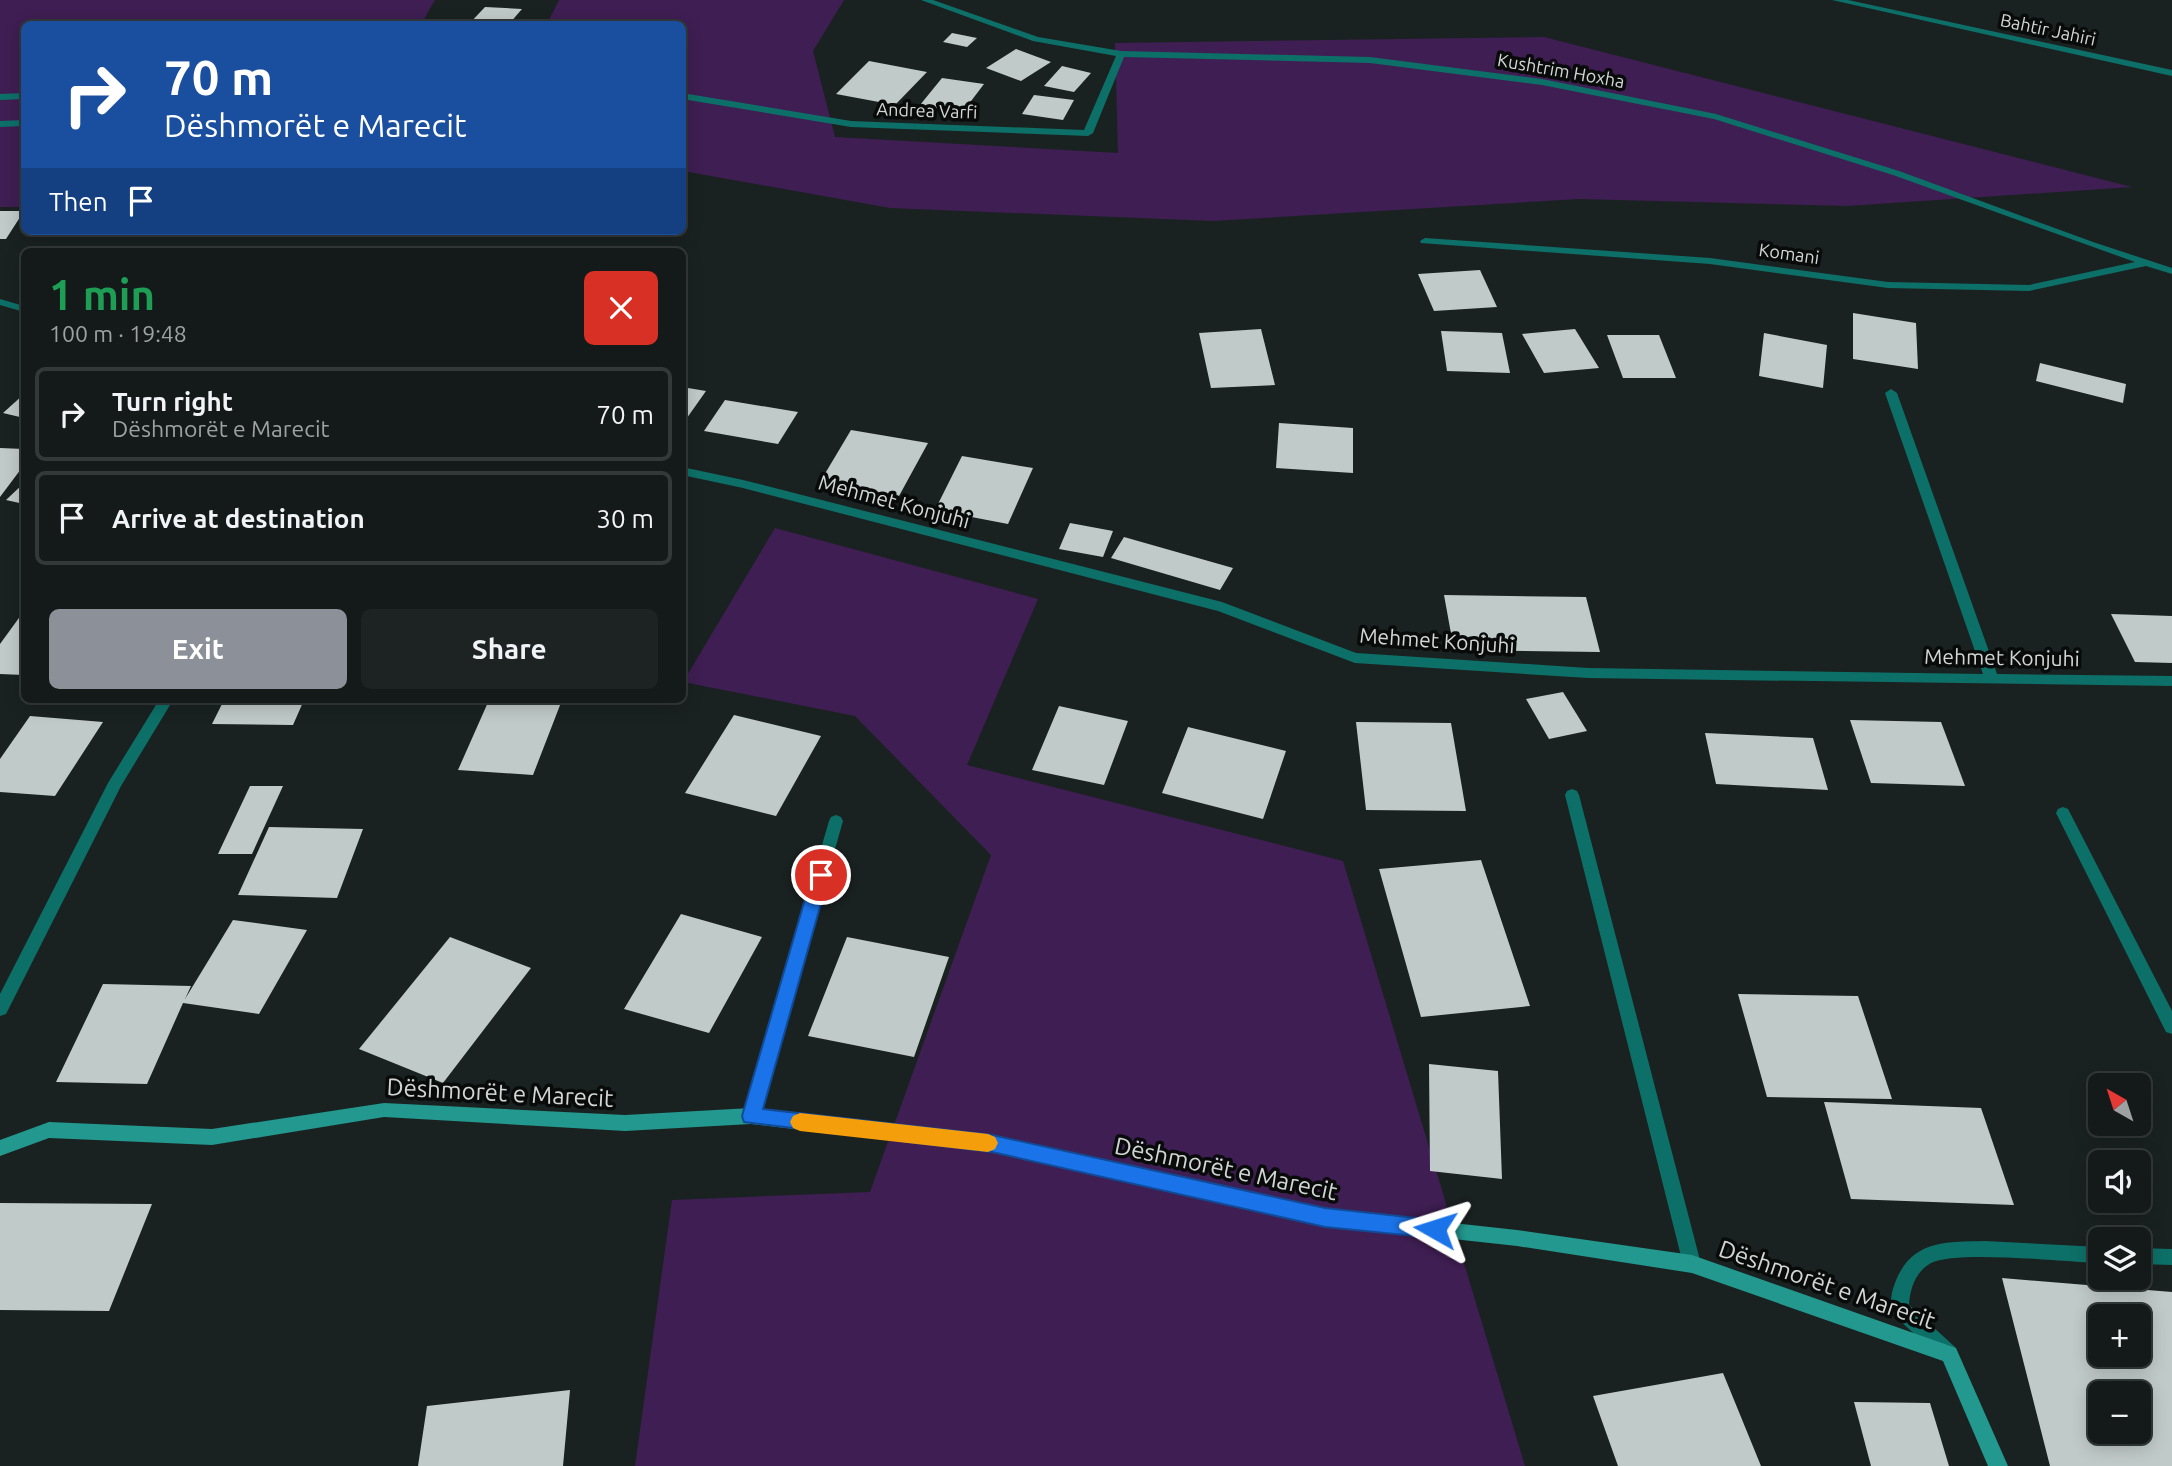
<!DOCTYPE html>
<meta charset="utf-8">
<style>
:root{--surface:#141a19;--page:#1d2322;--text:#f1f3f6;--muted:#9da1a2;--line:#333838;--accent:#8c9099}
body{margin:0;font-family:Ubuntu,sans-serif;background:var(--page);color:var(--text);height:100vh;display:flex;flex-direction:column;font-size:26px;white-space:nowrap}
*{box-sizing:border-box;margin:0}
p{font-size:23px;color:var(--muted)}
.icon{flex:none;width:38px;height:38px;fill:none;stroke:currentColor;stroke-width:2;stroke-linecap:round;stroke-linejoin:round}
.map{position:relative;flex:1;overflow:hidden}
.drawer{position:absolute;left:21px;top:248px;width:665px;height:455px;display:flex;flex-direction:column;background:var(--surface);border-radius:10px;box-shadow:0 4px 18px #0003,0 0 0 2px var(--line)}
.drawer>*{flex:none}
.banner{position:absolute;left:21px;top:21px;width:665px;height:214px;border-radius:10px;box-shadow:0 4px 18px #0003,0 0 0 2px var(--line);background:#1a4fa0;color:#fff;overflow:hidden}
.needle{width:46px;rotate:321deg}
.controls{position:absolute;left:2088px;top:1073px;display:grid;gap:14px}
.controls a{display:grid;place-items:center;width:63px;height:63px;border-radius:10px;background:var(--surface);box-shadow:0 4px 18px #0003,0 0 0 2px var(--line);font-size:35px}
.pin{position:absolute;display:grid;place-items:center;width:60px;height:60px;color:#fff;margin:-30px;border:4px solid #fff;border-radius:50%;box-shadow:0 2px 7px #0007}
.me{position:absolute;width:77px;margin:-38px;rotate:276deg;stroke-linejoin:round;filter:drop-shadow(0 0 5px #0008)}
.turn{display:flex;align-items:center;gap:24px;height:147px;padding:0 28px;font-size:32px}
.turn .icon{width:91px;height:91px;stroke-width:2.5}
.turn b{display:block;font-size:49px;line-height:60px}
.then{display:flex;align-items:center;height:66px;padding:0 28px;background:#0003;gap:14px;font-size:26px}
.round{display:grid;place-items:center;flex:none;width:74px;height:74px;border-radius:10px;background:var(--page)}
.overview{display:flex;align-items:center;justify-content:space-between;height:119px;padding:0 28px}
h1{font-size:42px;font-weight:600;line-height:52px;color:#1e9e55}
.primary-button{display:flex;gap:14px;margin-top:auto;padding:14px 28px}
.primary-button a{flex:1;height:80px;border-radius:10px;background:var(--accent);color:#fff;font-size:28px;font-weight:600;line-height:80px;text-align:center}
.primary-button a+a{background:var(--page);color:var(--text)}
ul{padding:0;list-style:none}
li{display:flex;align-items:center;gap:21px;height:94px;margin:0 14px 10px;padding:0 14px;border:4px solid var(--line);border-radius:10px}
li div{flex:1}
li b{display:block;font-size:26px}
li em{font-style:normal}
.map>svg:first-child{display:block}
.green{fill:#3f1e53}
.building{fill:#c0cac8;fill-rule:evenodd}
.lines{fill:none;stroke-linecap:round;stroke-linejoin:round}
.street{fill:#0d7068;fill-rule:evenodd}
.secondary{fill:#22988e;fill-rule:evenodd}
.route{fill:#1a73e8;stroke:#114b97;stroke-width:2}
.slow{fill:#f59e0b}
.labels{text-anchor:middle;stroke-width:7;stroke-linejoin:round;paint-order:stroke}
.far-street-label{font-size:18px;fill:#d1d6d5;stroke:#080b0a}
.street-label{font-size:21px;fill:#d1d6d5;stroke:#080b0a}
.near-street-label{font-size:24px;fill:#d1d6d5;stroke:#080b0a}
</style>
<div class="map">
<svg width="2172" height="1466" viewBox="0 0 2172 1466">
<rect width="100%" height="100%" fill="#1a2221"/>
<path class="green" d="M0,0h435l-14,24h-397v183h-24z
M559,0h285l-31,51 22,86 283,16 -3,-110 429,-6 588,150 -285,19 -268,-7 -365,22 -324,-13 -207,-37 -1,-147h-135z
M775,528l263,71 -71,166 376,96 182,605h-890l37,-266 198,-8 121,-337 -136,-139 -172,-34z"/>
<path class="building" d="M485,7l37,2 -13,15h-40z
M952,33l25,5 -10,9 -24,-5z
M1016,49l35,13 -30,19 -35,-13z
M869,61l58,11 -32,33 -59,-11z
M1062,66l29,7 -17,19 -30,-6z
M942,78l42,6 -22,29 -42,-8z
M1034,95l40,5 -11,20 -41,-6z
M0,211h24l-18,28h-6z
M1480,270l17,37 -63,4 -16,-37z
M1853,313l63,10 2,46 -65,-10z
M1261,329l14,56 -64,3 -12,-55z
M1575,329l24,39 -55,5 -22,-39z
M1441,331l61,2 8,40 -63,-2z
M1764,333l63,12 -4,43 -64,-12z
M1607,335h52l17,43h-53z
M2040,363l86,21 -3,19 -87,-22z
M682,387l24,4 -24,34z
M24,394v24l-21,-5z
M725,400l73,12 -20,32 -74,-13z
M1279,423l74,5v45l-77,-5z
M851,430l77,13 -29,53 -79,-14z
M0,448l24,1v16l-24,32z
M962,456l71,12 -25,56 -73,-14z
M24,483v21l-18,-4z
M1070,523l43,8 -10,26 -44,-8z
M1124,537l109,31 -13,22 -109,-32z
M1444,595l142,2 14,55 -146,-2z
M24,611v64l-24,-1v-30z
M2111,614l61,2v47l-37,-1z
M1563,692l24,39 -38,8 -23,-40z
M224,700h80l-11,25 -81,-1z
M489,700h73l-29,75 -75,-5z
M1059,706l69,15 -24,64 -72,-15z
M734,715l87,21 -45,80 -91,-23z
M30,716l73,6 -48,74 -55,-4v-33z
M1850,720l91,2 24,64 -94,-3z
M1356,722l95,1 15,88 -100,-1z
M1188,727l98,24 -23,68 -101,-26z
M1705,733l108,5 15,52 -112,-6z
M250,786h33l-31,68h-34z
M269,827l94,2 -26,69 -99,-3z
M1481,860l49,146 -109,11 -42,-148z
M681,914l81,23 -53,96 -85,-24z
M233,920l74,10 -48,84 -76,-11 -36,81 -91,-2 47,-98 88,2 -6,13z
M450,937l81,31 -88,115 -84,-34z
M847,937l102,20 -35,100 -106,-21z
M1738,994l120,2 34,103 -125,-2z
M1429,1064l69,7 4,108 -72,-8z
M1824,1102l157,6 33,97 -163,-6z
M0,1203l152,1 -43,107 -109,-1z
M2002,1278l170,14v174h-122zM2100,1316h38v38h-38zM2100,1393h38v39h-38z
M1723,1373l38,93h-143l-25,-70z
M570,1390l-7,76h-145l9,-60z
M1854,1402l76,1 19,63h-78z"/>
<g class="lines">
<path class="street" d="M921,0h12l105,37 83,14 249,6 172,22 174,35 183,57 194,71 79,26v6l-26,-8 -117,25 -141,-3 -178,-24 -289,-21 -1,-2 5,-3 285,20 178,24 141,3 106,-23 -242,-87 -179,-56 -172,-34 -172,-22 -246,-6 -31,76 -5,3 -237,-9 -169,-28v-6l169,28 233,9 32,-74 -83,-15z
M1832,0h16l324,70v6z
M24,93v6l-24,1v-6z
M24,120v6l-24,1v-6z
M0,299l24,7v6l-24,-7z
M1891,389l6,4 100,281 175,2v10l-584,-8 -233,-15 -137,-52 -475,-123 -61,-13v-8l61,13 479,122 134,51 232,15 395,6 -98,-281z
M159,700h14l-52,86 -115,228 -6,2v-22l108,-211z
M1572,789l5,2 2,4 122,469 -3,6 -6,3 -6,-3 -3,-6 -118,-469 2,-4z
M2063,807l5,2 104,202v23l-6,-2 -110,-219 2,-4z
M836,815l5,2 2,4 -84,295 -2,5 -6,3 -6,-3 -2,-5 86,-295 2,-4z
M1984,1241l116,6v16c-33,-1 -144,-13 -169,0 -16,9 -21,26 -22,42l46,42 2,6 -2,6 -7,3 -7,-3 -47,-44c-5,-10 -3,-22 1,-32 16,-43 50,-41 89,-42z
M2138,1248l34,1v16l-34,-1z"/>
<path class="secondary" d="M384,1103l241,12 126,-7 241,28 333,73 192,21 175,25 264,93 52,118h-20l-45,-105 -251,-88 -175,-27 -192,-21 -333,-73 -241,-28 -126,7 -241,-14 -172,28 -163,-7 -49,18v-16l49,-18 163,7z"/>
</g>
<path class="route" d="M821,868l6,2 2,5 -66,234 229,26 333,73 110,12 7,2 3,7 -3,7 -7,2 -110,-11 -333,-75 -248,-30 -2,-6 70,-241 3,-5z"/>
<path class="slow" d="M800,1113l188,21 7,3 3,6 -3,6 -7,3 -188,-21 -7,-3 -3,-6 3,-6z"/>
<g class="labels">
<g class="far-street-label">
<text transform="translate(2048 30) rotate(12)" y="6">Bahtir Jahiri</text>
<text transform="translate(1561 71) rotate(10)" y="6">Kushtrim Hoxha</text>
<text transform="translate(927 111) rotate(2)" y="6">Andrea Varfi</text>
<text transform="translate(1789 254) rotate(8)" y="6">Komani</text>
</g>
<g class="street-label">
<text transform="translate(894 502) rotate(15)" y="7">Mehmet Konjuhi</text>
<text transform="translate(1437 641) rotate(4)" y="7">Mehmet Konjuhi</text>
<text transform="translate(2002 658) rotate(1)" y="7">Mehmet Konjuhi</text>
</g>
<g class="near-street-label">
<text transform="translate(500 1093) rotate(3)" y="8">Dëshmorët e Marecit</text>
<text transform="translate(1226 1169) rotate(12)" y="8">Dëshmorët e Marecit</text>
<text transform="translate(1827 1285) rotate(19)" y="8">Dëshmorët e Marecit</text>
</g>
</g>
</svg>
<div class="controls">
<a><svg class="needle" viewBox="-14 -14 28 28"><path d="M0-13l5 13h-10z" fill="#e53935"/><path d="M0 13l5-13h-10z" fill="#9da1a2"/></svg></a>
<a><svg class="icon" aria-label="sound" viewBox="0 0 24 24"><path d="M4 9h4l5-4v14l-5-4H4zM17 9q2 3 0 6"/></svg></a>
<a><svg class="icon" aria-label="layers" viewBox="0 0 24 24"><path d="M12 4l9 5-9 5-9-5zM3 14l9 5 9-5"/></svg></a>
<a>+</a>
<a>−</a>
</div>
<div class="pin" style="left:821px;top:875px;background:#d93025"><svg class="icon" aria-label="arrive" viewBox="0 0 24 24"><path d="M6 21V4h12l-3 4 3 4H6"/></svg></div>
<svg class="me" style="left:1435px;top:1229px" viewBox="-20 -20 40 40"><path d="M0-17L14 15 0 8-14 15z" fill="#1a73e8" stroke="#fff" stroke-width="4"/></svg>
<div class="banner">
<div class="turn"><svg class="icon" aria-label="right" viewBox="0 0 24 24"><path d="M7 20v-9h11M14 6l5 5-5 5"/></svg><div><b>70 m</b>Dëshmorët e Marecit</div></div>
<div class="then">Then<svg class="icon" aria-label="arrive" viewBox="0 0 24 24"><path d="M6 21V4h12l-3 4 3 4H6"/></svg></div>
</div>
<section class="drawer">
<div class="overview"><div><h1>1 min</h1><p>100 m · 19:48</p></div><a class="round" style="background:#d93025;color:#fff"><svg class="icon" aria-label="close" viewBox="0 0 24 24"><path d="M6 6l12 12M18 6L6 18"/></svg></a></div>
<ul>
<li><svg class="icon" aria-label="right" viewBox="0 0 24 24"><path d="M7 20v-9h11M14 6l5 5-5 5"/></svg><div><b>Turn right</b><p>Dëshmorët e Marecit</p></div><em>70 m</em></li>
<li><svg class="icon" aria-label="arrive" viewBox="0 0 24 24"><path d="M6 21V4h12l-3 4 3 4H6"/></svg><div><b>Arrive at destination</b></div><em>30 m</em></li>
</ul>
<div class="primary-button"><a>Exit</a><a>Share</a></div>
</section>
</div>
